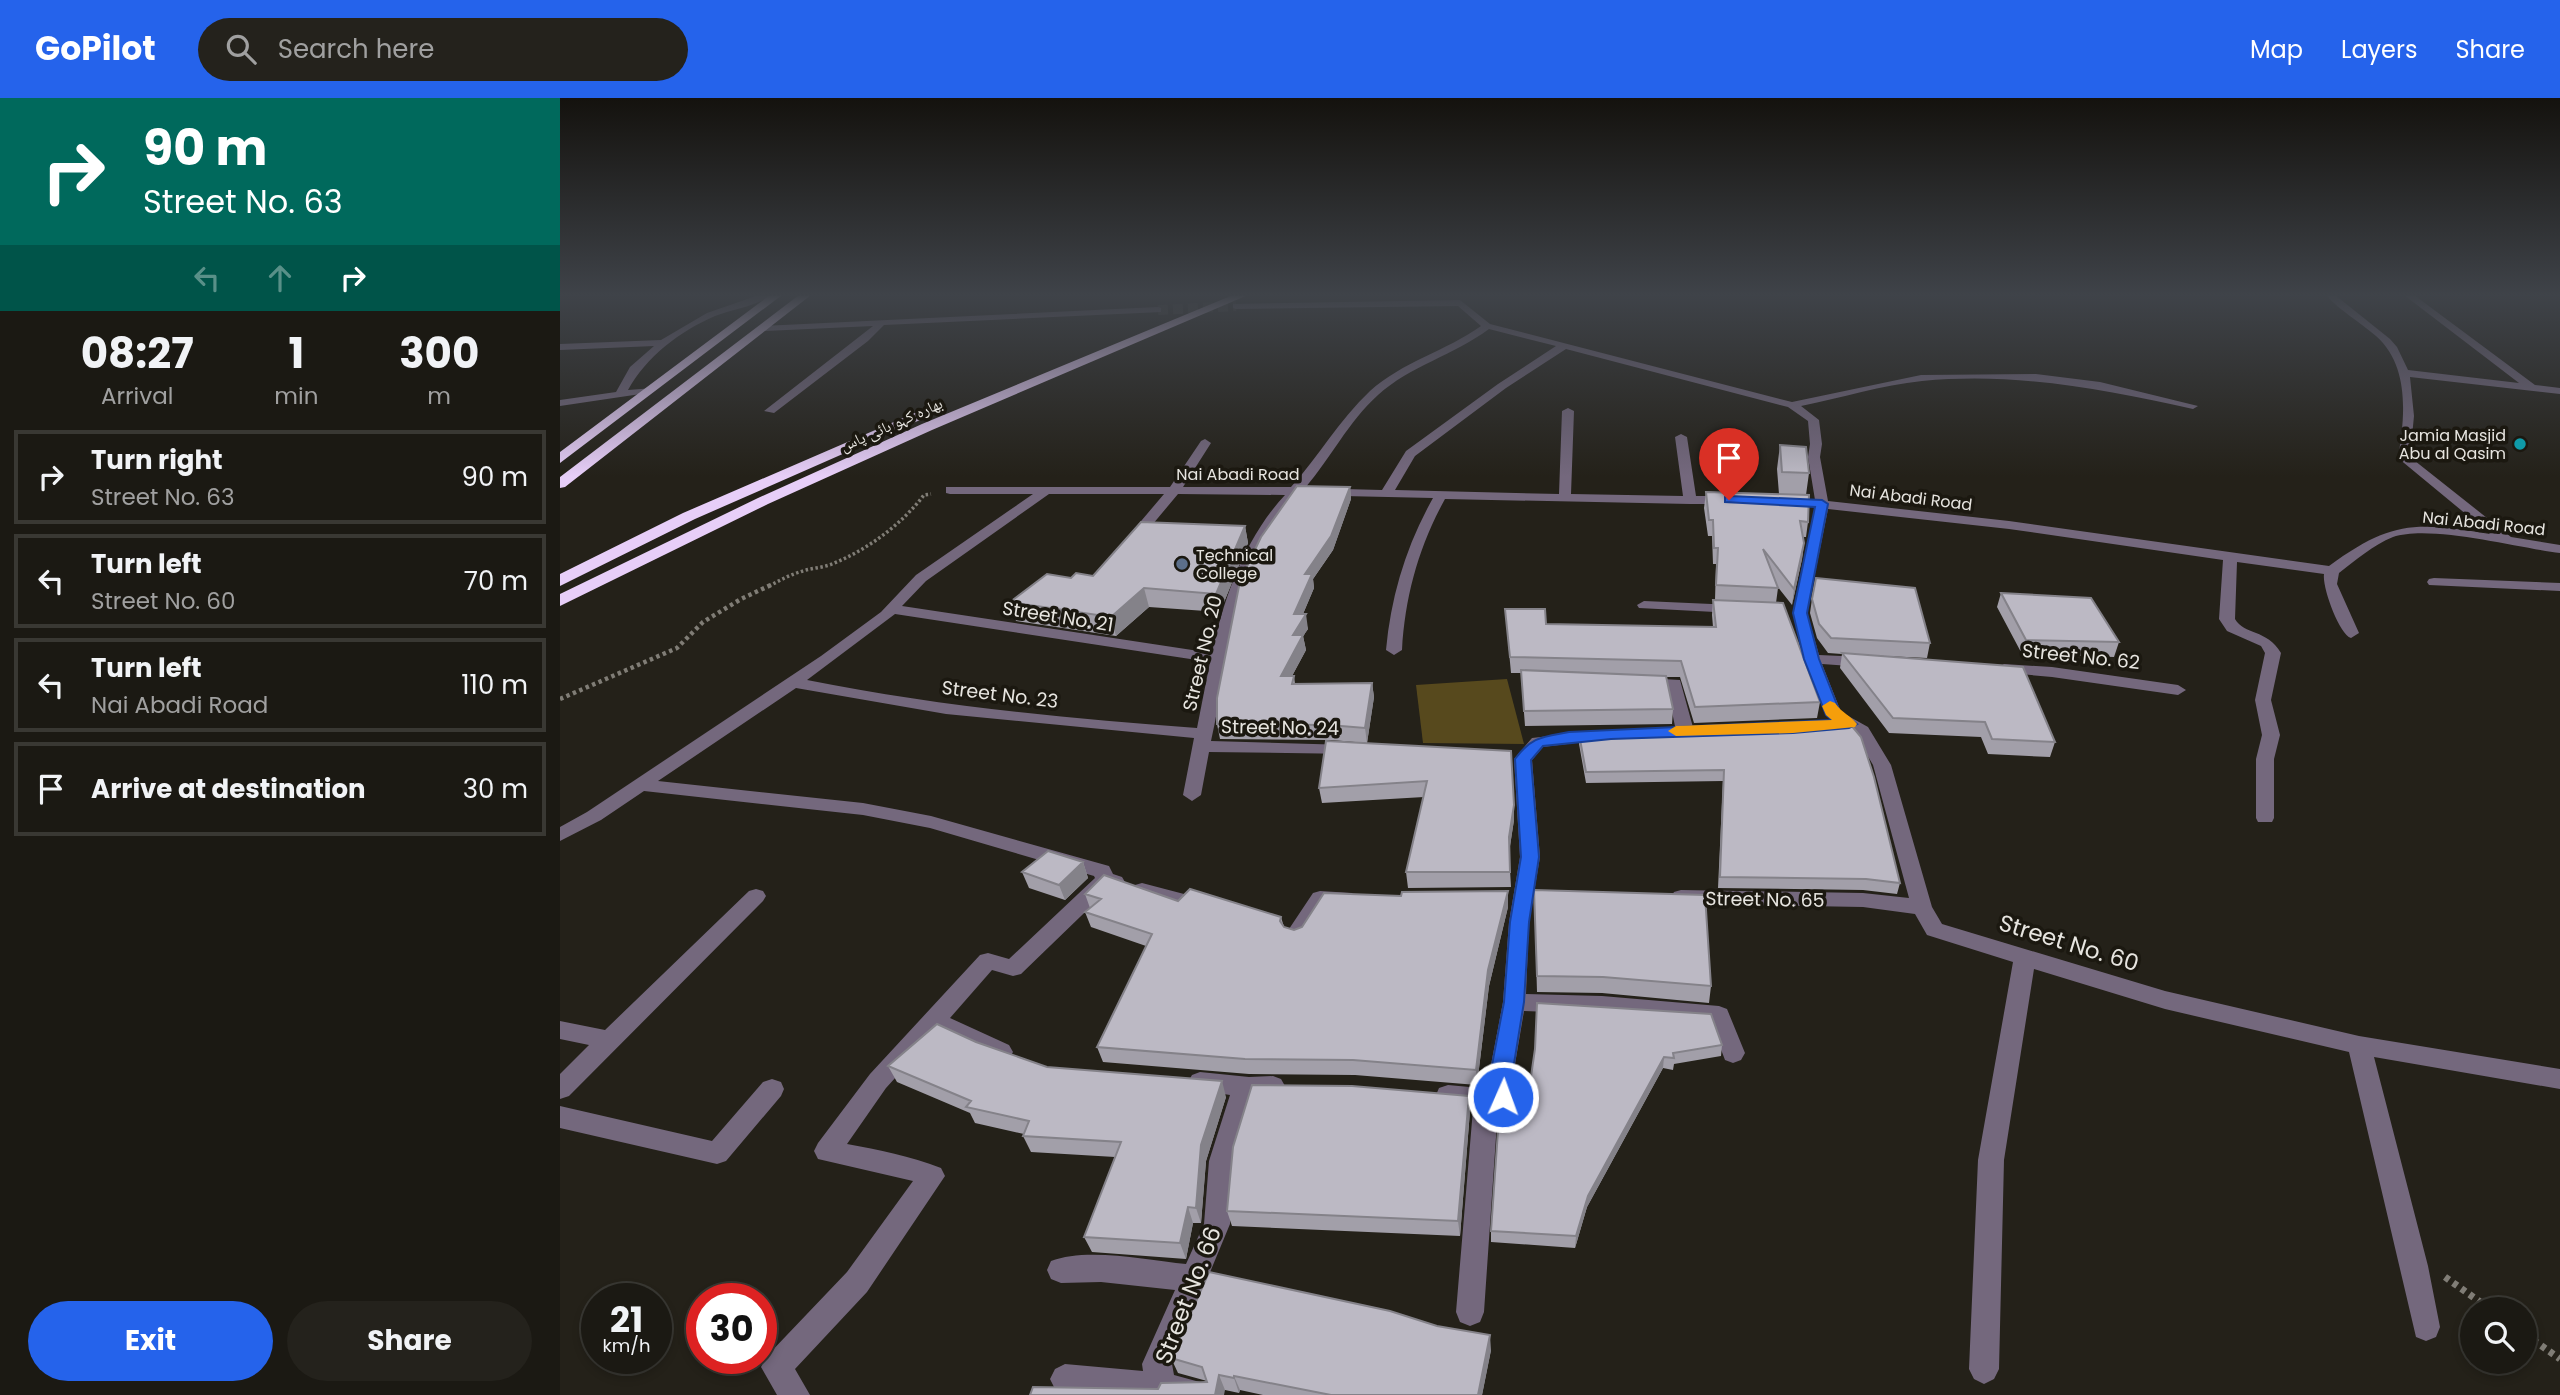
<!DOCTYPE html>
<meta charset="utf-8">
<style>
:root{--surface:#1b1913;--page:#24221c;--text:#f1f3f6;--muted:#a0a0a0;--line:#393833;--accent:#2563eb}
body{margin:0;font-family:Poppins,"Noto Naskh Arabic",sans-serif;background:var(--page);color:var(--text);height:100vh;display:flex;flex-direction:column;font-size:26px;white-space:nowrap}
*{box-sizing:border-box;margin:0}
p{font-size:23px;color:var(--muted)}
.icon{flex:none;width:38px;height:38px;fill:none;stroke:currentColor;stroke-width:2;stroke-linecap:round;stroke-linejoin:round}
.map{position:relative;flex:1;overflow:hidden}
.side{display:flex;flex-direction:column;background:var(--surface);width:560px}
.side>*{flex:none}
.top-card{background:#00695c;color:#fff;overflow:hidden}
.fabs{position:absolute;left:1900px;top:1199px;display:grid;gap:14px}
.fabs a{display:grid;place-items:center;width:77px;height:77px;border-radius:50%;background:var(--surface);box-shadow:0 4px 10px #0003,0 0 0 2px var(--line);font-size:35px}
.speed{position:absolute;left:21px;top:1185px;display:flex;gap:14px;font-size:35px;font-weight:700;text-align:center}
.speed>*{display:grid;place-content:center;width:91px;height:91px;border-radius:50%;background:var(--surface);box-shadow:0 4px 10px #0003,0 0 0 2px var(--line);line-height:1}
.speed small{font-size:18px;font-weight:400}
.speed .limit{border:10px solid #d22;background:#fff;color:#111}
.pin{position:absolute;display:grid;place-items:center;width:60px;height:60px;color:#fff;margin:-72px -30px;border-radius:50% 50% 50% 0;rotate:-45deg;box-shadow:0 0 7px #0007}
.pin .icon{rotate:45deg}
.me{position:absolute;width:77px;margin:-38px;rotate:2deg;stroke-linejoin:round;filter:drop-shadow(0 0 5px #0008)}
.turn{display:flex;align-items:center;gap:24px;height:147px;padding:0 28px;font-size:32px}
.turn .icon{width:91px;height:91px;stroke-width:2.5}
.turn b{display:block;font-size:49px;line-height:60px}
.lanes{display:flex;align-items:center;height:66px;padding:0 28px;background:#0003;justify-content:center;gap:35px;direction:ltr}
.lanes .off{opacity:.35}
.eta{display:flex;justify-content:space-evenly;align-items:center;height:119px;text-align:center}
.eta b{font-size:42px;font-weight:700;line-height:49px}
.action{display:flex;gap:14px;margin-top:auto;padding:14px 28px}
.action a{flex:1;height:80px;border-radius:42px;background:var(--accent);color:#fff;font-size:28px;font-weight:700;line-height:80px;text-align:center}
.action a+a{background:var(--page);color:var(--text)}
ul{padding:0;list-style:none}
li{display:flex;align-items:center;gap:21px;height:94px;margin:0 14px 10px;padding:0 14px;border:4px solid var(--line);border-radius:0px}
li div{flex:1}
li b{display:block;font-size:26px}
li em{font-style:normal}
header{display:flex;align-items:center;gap:42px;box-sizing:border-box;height:98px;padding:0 35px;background:var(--accent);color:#fff}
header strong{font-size:33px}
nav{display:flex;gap:38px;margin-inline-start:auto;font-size:24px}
.search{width:490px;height:63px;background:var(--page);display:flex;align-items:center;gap:18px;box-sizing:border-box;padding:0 24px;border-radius:38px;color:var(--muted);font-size:26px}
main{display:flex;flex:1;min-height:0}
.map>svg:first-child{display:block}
.green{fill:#57491d}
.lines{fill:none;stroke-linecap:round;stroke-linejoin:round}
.minor-tunnel{stroke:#413e37;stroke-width:10;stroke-dasharray:10 5;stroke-linecap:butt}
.path-far2{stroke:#807d76;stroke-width:3.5;stroke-dasharray:2.5 2.5;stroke-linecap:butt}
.path-far1{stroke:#807d76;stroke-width:4.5;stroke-dasharray:3.5 3.5;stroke-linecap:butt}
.path{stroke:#807d76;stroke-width:7;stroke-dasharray:5 5;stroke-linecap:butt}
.minor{fill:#74687d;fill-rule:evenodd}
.highway{fill:#e7cef8;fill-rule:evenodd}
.wall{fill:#a29fa9}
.shaded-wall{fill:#848289}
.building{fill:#bcb9c4;stroke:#848289;stroke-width:2}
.route{fill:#2563eb;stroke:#184099;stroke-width:2}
.slow{fill:#f59e0b}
.culture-dot{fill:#0f9aa8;stroke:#1b1810;stroke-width:2.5}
.service-dot{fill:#5c6f8a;stroke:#1b1810;stroke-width:2.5}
.labels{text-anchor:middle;stroke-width:7;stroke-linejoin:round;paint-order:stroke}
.far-street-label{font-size:16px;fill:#e7e5e0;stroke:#1b1810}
.far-poi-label{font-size:16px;fill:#e7e5e0;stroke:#1b1810;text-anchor:end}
.street-label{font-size:19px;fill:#e7e5e0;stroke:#1b1810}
.near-street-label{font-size:23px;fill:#e7e5e0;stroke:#1b1810}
</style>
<header>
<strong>GoPilot</strong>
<div class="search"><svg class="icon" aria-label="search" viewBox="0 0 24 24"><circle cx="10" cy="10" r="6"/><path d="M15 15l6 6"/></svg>Search here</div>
<nav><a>Map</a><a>Layers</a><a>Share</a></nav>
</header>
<main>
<section class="side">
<div class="top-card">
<div class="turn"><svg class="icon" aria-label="right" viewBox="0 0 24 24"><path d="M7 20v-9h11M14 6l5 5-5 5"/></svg><div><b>90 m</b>Street No. 63</div></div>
<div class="lanes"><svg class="icon off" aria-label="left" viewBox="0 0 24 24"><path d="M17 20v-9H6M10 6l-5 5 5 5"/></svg><svg class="icon off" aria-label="ahead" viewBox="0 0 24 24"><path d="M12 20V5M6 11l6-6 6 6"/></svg><svg class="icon" aria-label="right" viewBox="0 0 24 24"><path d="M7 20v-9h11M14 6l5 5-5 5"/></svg></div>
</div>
<div class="eta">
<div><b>08:27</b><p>Arrival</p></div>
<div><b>1</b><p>min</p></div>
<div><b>300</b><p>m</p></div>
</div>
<ul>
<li><svg class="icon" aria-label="right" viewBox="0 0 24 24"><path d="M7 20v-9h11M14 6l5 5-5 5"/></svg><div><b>Turn right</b><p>Street No. 63</p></div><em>90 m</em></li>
<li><svg class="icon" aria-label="left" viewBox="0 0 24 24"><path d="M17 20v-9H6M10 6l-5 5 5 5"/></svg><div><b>Turn left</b><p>Street No. 60</p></div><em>70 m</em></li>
<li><svg class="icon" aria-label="left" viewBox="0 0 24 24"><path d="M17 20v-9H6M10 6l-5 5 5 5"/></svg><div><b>Turn left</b><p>Nai Abadi Road</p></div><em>110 m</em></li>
<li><svg class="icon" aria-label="arrive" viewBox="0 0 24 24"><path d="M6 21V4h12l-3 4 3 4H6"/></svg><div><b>Arrive at destination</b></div><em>30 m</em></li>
</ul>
<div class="action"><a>Exit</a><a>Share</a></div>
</section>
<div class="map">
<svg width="2000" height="1297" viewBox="0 0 2000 1297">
<rect width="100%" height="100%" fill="#242119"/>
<path class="green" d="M947,581l17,65 -101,-1 -7,-58z"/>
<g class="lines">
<path class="minor-tunnel" d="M598,212l78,-4"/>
<path class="path-far2" d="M209,488c10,-5 20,-11 31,-14 10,-4 22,-4 32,-8 35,-14 69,-39 92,-69l7,-1"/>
<path class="path-far1" d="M0,601l117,-51 26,-26 38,-23 32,-15"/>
<path class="path" d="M1885,1179l45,32
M1965,1236l35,25"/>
<path class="minor" d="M199,197h13c-16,11 -39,14 -57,21 -35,15 -69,41 -87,74l26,-2v4l-94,14v-6l56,-8 14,-25 24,-21 -94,4v-6l101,-4 46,-27z
M1766,197h9l55,44 7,8 11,23 111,13 -115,-88h10l121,90 25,3v6l-150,-17 4,39 -4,41 101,80 49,8v8c-41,-5 -130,-29 -167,-16 -20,8 -37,23 -54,36l-2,11 22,49 -8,5c-12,-4 -29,-51 -27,-64l-87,-12 -2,57c9,16 32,10 46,34l-10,47 9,35 -6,24v59l-2,4h-14l-2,-4v-59l6,-24 -7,-35 10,-47 -4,-7 -34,-15 -8,-12 4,-59 -214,-31 -181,-20 -21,104 12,42 45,2 8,5 -8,5 -42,-3 19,48 27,15 23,38 41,142 10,17 223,67 194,45 201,33v20l-186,-32 54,209 12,61 -4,10 -10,4 -10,-4 -67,-285 -184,-43 -131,-40 -30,191 -5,209 -5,10 -10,5 -10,-5 -5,-10 9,-209 35,-198 -86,-27 -12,-21 -52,-7 -182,-3 -7,-2 -3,-5 3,-5 7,-2 182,3 46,5 -36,-133 -18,-31 -29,-19 -22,-56 -11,-46 22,-106 -11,-4 11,-3 -7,-43 2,-13 -2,-23 -20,-14 -222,-58 -60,39 -91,68 -20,34 164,4 3,-83 6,-3 6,3 -3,83 112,2 -8,-59 6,-3 6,3 9,59h30l6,4 -6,4h-36l-245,-5c-26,47 -40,97 -43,151l-8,5 -8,-5c5,-54 20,-104 47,-152l-135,-3c-26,30 -51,74 -62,113 -11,43 -15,90 -25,133l137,4 6,1 3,4 -3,4 -145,-2 -8,43 -9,6 -9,-6 11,-57 -248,-24 -150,-26 -138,93 205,22 68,13 178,50 4,8 9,3 3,5 -3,5 -12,1 -89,86 -8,2 -21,-6 -42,48 59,27 4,7 -4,7 -8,3 -8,-3 -57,-26 -50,55 -39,56c32,6 63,12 94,24l4,8 -78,116 -72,77 15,26h-33l-16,-28 5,-10 81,-85 66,-91 -95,-22 -4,-8 4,-8 52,-69 110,-119 8,-2 21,6 86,-81 -1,-2 -164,-48 -67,-13 -219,-24 -43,29 -41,21v-14l27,-15 234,-156 60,-44 35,-37 117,-81h-83l-4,-1v-6h224l31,-46 4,-2 6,4 -28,44h108c28,-31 48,-67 79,-96 32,-29 76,-40 111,-65l-23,-20 -222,3 -3,-1v-4l227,-4 30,24 302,78 129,-27 115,-1 64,8 98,24 -5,3c-90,-20 -177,-37 -271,-28 -40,4 -81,17 -121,25l18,14 3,24 -2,13 8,44 181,20 320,45c63,-46 86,-44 161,-32l-92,-76c7,-41 12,-92 -22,-122 -16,-14 -36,-25 -50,-41zM929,231l67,17 -58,38 -92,67 -24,39 -77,-2c26,-30 43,-66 73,-93 32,-29 76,-40 111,-66zM489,396h115l-39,46 7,4 5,-1 41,-49 107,1c-40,43 -61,102 -73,158l-310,-47 24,-25zM335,516l315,48 -13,66c-131,-10 -262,-22 -390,-48z
M598,209l3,1v4l-277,13 -16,16 -94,72 -10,-2 109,-85 -108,5 -5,-3 2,-2z
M1874,480l126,5v8l-131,-6 -2,-3 2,-3z
M1084,503l90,4 7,4 -7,4 -95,-5 -2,-3z
M1444,566l48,3 126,18 8,5 -8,5 -126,-18 -54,-5 -2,-3z
M1086,580l34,2 14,51 -3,4h-12l-3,-4 -9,-43 -27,-2 -2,-3 2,-3z
M1041,632l6,1 3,4 -3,4 -64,8 -11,13 8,97 -11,65 -3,72 76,2 117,10 8,3 18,44 -4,7 -8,3 -8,-3 -14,-37 -109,-9 -78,-3 -10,59 1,27 -3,7 -14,4 -14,204 -4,10 -10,4 -10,-4 -4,-10 17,-203 -34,-7 -3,-7 3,-7 9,-3 43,4 -1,-19 13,-68 6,-80 11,-65 -6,-98 18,-21z
M582,785l42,11 3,5 -3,5 -7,2 -42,-11 -3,-5 3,-5z
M196,791l7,2 3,5 -3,5 -194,195 -9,3v-25l29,-29 -29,-6v-18l45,9 144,-139z
M760,793l32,2 3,5 -3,5 -26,2 -23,36 -7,2 -7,-2 -4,-6 28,-42z
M640,974l49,5 24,-1 8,3 4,7 -4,7 -27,4 -19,64 -5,63 -58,140 2,11 33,9 4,11h-132l-24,-6 -5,-10 5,-10 10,-5 78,7 -1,-7 33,-74 -74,-8 -40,1 -10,-4 -4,-9 4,-9c35,-14 97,-1 135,3l18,-40 5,-63 21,-66 -38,-6 -4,-7 4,-7z
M212,981l9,3 3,7 -3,7 -55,65 -9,3 -157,-36v-22l152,35 51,-59z"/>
<path class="highway" d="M210,197h12l-222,168v-11z
M239,197h12l-246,192 -5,1v-11z
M673,197h15l-316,135 -164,74 -208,102v-12l198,-96 164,-74z
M380,304l5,1v6l-250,110 -135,67v-12l123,-61z"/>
</g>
<path class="wall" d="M1220,347l29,28 -3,22 2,27 -2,15h-3l1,6 -2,16 -10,46 -15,-19 1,2 -2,15 44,99 -3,16 -123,5 -14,-46h-14l7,32 -1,15 -147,2 -4,-53h-10l-6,-64 41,15 167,3 -1,-12 1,-15h2l1,-36h-3l-1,-28h-4l-4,-28 2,-16 73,2 -2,-25z
M790,389l1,12 -18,51 -20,29 1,9 -11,26 5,15 -5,7 3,14 -14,26h2l1,8 77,-1 2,14 -7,46 -36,-3 -111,-1 -3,-15z
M685,428l3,17 -28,69 -71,-5 -33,29 -100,-15 -6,-19 61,-24 22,-2z
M1441,495l118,49 -5,15 -92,-3 -25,-47z
M1252,501l118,44 -3,15 -63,-3 191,87 -5,15 -62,-3 -7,-17 -92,-4 -49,-65 2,-14 -14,-1 -11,-15 -7,-25z
M1264,624l76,161 -3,11 -34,-4 -145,-2 5,-107 -137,2 -7,-39v-10z
M951,653l3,69 -5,32 2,35 -103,1 -2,-16 18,-75 -102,6 -3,-15z
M523,764l5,16 -23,22 -36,-12 -7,-16z
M974,792l177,96 -2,17 -107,-10 -65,-1z
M525,796l93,7 103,16 3,10 10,3 214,-23 -19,79 -12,99 -122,-10 -106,-1 -146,-12 -6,-15 49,-101 -55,-19 -6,-15 5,-4z
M416,944l71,25 179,30 -20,64 -5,62h-8l-7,36 -94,-7 -8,-15 31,-80 -84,-5 -8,-16 1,-2 -49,-11 -5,-10 -73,-31 -9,-16z
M1162,947l-1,11 -47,8 -1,6 -10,-2 -76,139 -12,41 -84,-6v-11l36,-127 8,-55z
M909,998l1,15 -10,125 -228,-10 -5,-15z
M931,1252l-9,45h-219l-23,-5 -1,3 -14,-3 -67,-1 49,-8 -29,-8 -7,-15z"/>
<path class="shaded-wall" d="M790,389l1,12 -18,51 -20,29 1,9 -17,40 -3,-14 11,-40z
M685,428l3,17 -28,69 -4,-18z
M1244,445l-2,16 -10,46 2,-16z
M584,490l5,19 -33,29 -5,-19z
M746,516l2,15 -5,7 3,14 -22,41 -3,-15 12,-41z
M812,585l2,14 -7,46 -2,-15z
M954,707v15l-5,33v-16z
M523,764l5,16 -23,22 -6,-15z
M948,793v16l-19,79 -12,99 -1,-15 12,-100z
M1104,959l-1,11 -76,139 -12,41 1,-12 12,-40z
M662,983l4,16 -20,64 -5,62 -5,-15 5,-63z
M909,998l1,15 -10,125 -2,-15z
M628,1109l5,16 -7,36 -6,-16z
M930,1237l1,15 -9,45h-4z
M659,1277l6,15 -1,5h-9z
M674,1278l6,14 -1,3 -5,-15z"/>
<path class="building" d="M1220,347l26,2 3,26 -27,-1z
M737,388l53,1 -19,49 -26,38h7l-18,40h12l-13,21h10l-22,41h13l-2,8 80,-1 -7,45 -36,-3 -112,-1v-26l23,-117 21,-44z
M1146,394l103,3 -1,27 -8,-1 4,22 -10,46 -31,-40 15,39 -62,-3 2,-37h-4l-1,-28h-4z
M581,424l104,4 -29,68 -72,-6 -33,29 -101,-15 37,-28 24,4 5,-5 17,3z
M1256,480l99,10 15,55 -99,-5 -12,-14 -7,-25z
M1441,495l90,5 28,44 -93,-2z
M1153,502l70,3 37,99 -125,5 -14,-46 -171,-4 -5,-48h40l1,15 170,3z
M1282,555l181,14 32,75 -63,-3 -7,-17 -92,-4z
M961,572l145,6 7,33 -149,2z
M1264,624l1,3h26l10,12 13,40 26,106 -34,-4 -146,-2 4,-107 -138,2 -7,-38z
M766,643l185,10 3,54 -5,32 1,35h-104l21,-91 -108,7z
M488,753l35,11 -24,23 -37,-13z
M544,777l74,26 12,-12 91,28 -1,4 4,6 10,3 8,-3 22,-34 77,3 1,-4 106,-1 -20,79 -12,100 -123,-10 -108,-1 -148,-12 55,-113 -67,-22 16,-13 -16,-5z
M974,792l171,5 6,91 -108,-9 -66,-1z
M977,905l174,11 11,31 -49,8 1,5 -10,-1 -76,139 -12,40 -85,-5 9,-129 27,2 8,-55z
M377,926l39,18 71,25 175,14 -21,64 -5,63 -8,-1 -8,36 -96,-6 37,-95 -98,-6 6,-15 -63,-14 5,-6 -83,-35z
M692,987l100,1 117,10 -11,125 -231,-10 6,-64z
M649,1174l181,39 47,15 53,9 -12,60h-147l-97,-19v2l-15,-3 -4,20h-185l3,-8 125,2 3,-6 46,-1 -5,-15 -31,-9z"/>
<linearGradient id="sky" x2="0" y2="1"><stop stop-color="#14120e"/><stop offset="0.52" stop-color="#3f4349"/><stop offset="1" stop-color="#3f4349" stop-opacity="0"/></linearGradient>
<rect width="2000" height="379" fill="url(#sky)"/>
<path class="route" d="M1169,398l93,4 6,4 -21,109 12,46 21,53 17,12 -8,4 -56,5 -182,6 -68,7 -12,14 8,97 -10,65 -5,80 -11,68 1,27 -4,7 -7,2 -8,-2 -3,-7 -1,-27 13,-68 6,-80 11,-65 -6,-98c17,-23 28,-22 54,-27l263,-12 -6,-5 -22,-56 -11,-46 22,-106 -90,-5v-5z"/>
<path class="slow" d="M1270,603l5,2c8,11 15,12 22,21l-2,3 -62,6 -117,3 -8,-5 8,-5 156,-6 -6,-5 -4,-9z"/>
<circle class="culture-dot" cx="1960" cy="346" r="7"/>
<circle class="service-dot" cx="622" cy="466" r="7"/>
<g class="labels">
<g class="far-street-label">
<text transform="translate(331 326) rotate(-24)" y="6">بھارہ کہو بائی پاس</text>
<text x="678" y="382">Nai Abadi Road</text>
<text transform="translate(1351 399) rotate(7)" y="6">Nai Abadi Road</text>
<text transform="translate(1924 425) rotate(6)" y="6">Nai Abadi Road</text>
</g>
<g class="far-poi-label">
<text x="1946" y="343">Jamia Masjid<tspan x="1946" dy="18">Abu al Qasim</tspan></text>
<text x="636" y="463" text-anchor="start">Technical<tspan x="636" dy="18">College</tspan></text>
</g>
<g class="street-label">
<text transform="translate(498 518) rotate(9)" y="7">Street No. 21</text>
<text transform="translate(642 555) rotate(-77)" y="7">Street No. 20</text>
<text transform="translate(1521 558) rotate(6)" y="7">Street No. 62</text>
<text transform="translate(440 596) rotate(7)" y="7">Street No. 23</text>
<text transform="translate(720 629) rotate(1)" y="7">Street No. 24</text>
<text transform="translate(1205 801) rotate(1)" y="7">Street No. 65</text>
</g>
<g class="near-street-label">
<text transform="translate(1509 845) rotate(17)" y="8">Street No. 60</text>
<text transform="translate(628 1197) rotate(-69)" y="8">Street No. 66</text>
</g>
</g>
</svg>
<div class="fabs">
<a><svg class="icon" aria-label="search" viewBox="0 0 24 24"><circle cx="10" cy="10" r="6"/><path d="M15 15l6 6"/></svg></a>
</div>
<div class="speed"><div>21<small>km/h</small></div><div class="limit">30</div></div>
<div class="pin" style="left:1169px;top:402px;background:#d93025"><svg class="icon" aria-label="arrive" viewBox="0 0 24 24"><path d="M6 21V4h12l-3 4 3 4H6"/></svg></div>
<svg class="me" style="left:943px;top:999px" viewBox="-20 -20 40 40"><circle r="17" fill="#2563eb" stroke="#fff" stroke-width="3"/><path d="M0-11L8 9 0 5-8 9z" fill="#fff"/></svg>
</div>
</main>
